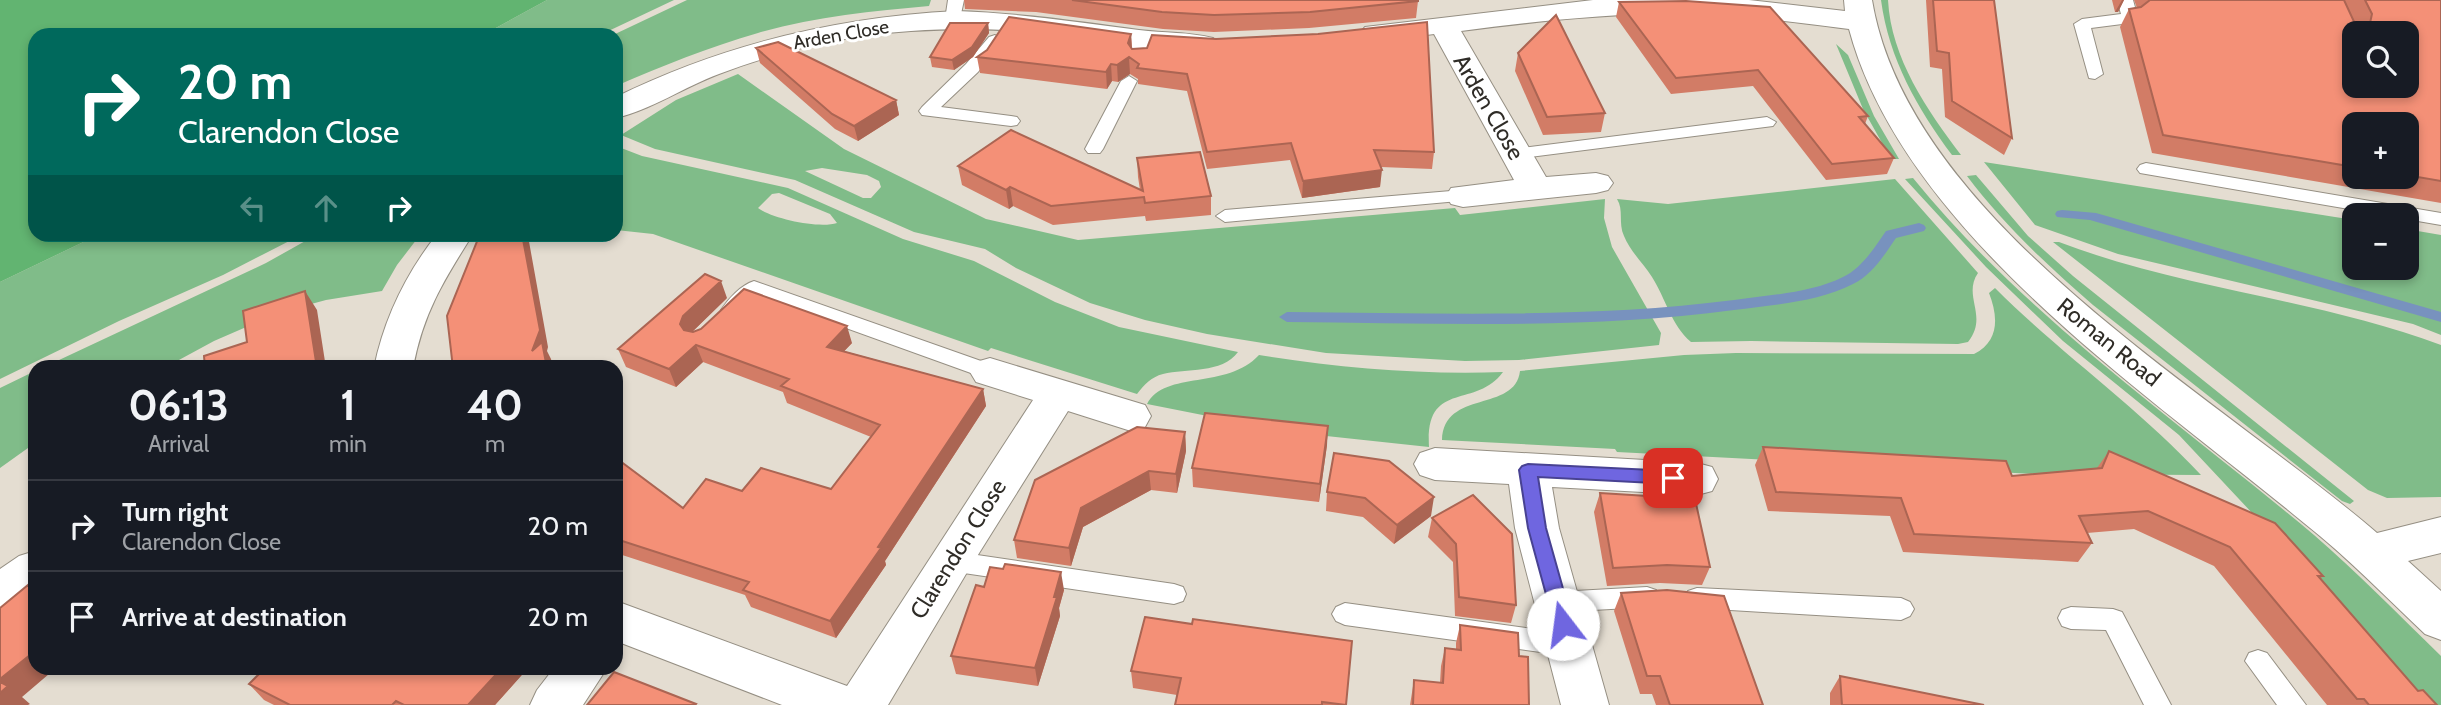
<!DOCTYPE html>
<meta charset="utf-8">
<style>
:root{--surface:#171b24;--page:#20242c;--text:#f1f3f6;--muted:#9ea1a6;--line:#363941}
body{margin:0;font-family:Cabin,sans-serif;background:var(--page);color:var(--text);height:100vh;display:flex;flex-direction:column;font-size:26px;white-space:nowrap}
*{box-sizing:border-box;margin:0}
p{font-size:23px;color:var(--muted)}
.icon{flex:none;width:38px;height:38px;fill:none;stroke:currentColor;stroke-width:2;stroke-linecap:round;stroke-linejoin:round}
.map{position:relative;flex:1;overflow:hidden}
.sheet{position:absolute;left:28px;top:360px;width:595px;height:315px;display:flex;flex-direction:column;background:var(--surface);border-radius:21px;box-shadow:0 4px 10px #0003}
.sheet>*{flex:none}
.guide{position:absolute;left:28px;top:28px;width:595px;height:214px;border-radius:21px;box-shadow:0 4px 10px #0003;background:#00695c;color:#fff;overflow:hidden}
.tools{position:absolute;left:2342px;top:21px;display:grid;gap:14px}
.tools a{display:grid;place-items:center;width:77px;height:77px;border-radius:14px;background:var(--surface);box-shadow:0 4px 10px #0003;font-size:35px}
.pin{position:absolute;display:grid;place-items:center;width:60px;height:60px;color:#fff;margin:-30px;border-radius:14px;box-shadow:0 4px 10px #0006}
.me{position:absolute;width:77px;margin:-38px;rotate:345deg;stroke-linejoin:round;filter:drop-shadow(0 0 5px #0008)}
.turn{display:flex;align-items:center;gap:24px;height:147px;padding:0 35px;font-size:32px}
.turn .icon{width:91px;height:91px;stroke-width:2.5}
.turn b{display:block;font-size:49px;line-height:60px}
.lanes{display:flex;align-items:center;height:66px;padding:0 35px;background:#0003;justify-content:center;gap:35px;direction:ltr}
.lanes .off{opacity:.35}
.eta{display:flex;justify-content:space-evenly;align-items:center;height:119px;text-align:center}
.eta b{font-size:42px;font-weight:700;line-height:49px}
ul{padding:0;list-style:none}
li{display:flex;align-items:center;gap:21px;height:91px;padding:0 35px;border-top:2px solid var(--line)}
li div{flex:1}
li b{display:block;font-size:26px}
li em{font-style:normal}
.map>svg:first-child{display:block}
.green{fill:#80bc89;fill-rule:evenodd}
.forest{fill:#62b471}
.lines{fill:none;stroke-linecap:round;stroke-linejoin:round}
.stream{fill:#7892be;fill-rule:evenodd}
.lane-casing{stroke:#958f83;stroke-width:2}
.street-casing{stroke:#958f83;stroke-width:2}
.lane{fill:#fff;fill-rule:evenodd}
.street{fill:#fff;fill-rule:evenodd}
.wall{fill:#d27c66;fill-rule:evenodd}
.shaded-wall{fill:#ab6553}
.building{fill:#f49077;stroke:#ab6553;stroke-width:2;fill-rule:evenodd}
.route{fill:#6f66e0;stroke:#484292;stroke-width:2}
.labels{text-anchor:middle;stroke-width:6;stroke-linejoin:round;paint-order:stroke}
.far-street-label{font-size:19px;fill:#2f2c27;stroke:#fff}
.street-label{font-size:23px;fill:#2f2c27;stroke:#fff}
</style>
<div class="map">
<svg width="2441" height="705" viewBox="0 0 2441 705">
<rect width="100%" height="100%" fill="#e4ddd1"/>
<path class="green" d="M547,0h127l-74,35h-117z
M687,0h244l-2,6c-57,5 -115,11 -171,27 -49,14 -96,33 -142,53v-51h-3z
M1881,0h7c3,58 39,110 73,155h-9c-35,-47 -63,-96 -71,-155z
M1836,44l12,11 26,61 25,43h-8l-28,-50z
M738,74l106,75 142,70 92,21 377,-32 5,7 145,-16 -1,19 8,29 49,86 -2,12 -140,15 -54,1 -139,-8 -119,-19 -62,-14 -55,-17 -74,-35 -31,-19 -71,-17 -119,-52 -140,-31 -34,-14 55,-35zM822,168l45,7 12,6 2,6 -10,11h-8l-58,-27z
M616,146l26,10 146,32 115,51 71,22 81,41 64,25 119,25c-16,22 -52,16 -75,22 -12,3 -19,11 -26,20l-146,-46 -3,3 -335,-117 -37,-4zM779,193l51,21 7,9c-17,6 -65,-4 -79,-15l14,-14z
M1984,162l370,58v48h52v-39l35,6v100l-28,-11 -295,-70 -83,-29z
M1976,175l52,61 45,40 281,225 -4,3 -8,-3 -249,-196c-45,-39 -90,-81 -126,-129z
M1913,178c114,140 264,242 401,357 44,38 85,80 127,121v49h-9l-253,-270 -116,-94 -77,-74 -81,-88z
M1895,179l83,94c-16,23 11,43 -10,69l-10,2 -207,-3 -60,1c-20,-17 -25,-43 -39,-65 -9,-14 -22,-26 -28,-41 -6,-13 0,-26 -7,-37l51,5z
M98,235h203l-78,40 -104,46 -119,58v-97z
M316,235h104l-23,30 -15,26 -56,9 -48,13 -64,28 -48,26 -124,1 224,-105z
M2053,242h6c123,47 259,57 382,103v152l-54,1 -19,-8z
M1995,288c66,66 143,119 206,187l-165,-1 -419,-22 -2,-3 -173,-9c2,-51 73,-27 78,-69l164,-16 52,-2 238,1c26,-13 24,-38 15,-61z
M1259,355c81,13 163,20 244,17 -28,38 -78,7 -74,75l-140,-15 -142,-28c18,-34 80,-14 112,-49z
M35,371v72l-35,25v-80z"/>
<path class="forest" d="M0,0h547l-64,35h-448v199l63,1 -98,47z"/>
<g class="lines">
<path class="stream" d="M2062,210l34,3 345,99v10l-351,-102 -33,-3 -2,-3 2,-3z
M1919,223l5,2 2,3 -2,3 -28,7c-11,16 -24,37 -43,46 -35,18 -81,21 -119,26 -148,20 -298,13 -447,12l-8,-5 8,-5c149,1 298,7 447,-12 35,-5 77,-7 109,-23 19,-9 32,-30 43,-46z"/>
<defs>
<path id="lane" d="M948,0h16l-5,23 -6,2 -8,-5z
M2117,0h16l5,18 -8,5 -39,5 12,46 -8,5 -6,-1 -15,-54 8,-5 39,-5z
M995,35l8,5 -25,32 -37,35 70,9 6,1 3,4 -3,4 -6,1 -89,-11 -3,-4 3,-4 44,-43 23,-27z
M1129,76l8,5 -34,68 -3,4h-12l-3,-4 36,-68z
M1767,117l9,5 -3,4 -258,33 -9,-5 9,-5z
M2146,163l295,50v12l-35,-6v-4h-22l-244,-42 -3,-4 3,-4z
M1463,190l7,2 2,4 -2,4 -245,22 -9,-6 9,-6z
M754,281l244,86 3,5 -3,5 -8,3 -8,-3 -225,-81 -19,19h-14l-3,-5c7,-11 20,-25 33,-29z
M950,551l224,33 9,3 3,7 -3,7 -9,3 -224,-33 -9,-3 -3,-7 3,-7z
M1647,587l9,3 3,7 -3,7 -9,3 -90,5 -9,-3 -3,-7 3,-7 9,-3z
M1697,588l204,10 9,4 4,7 -4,7 -9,4 -204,-12 -9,-3 -3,-7 3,-7z
M1345,603l224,31 9,3 4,8 -4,8 -9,3 -224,-31 -9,-4 -4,-7 4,-7z
M2071,607l42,2 9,3 49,93h-27l-38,-75 -35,-1 -9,-3 -4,-8 4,-8z
M2258,650l9,3 39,52h-29l-32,-44 4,-8z"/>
<path id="street" d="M1593,0h156l96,11 -1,-11h28c37,223 345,395 505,533l64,-16v36l-33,8 33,30v49l-16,-6c-40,-38 -78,-77 -121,-111 -154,-128 -401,-291 -455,-494 -51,-6 -102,-14 -154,-15 -78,-2 -156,7 -234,17l85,146 50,-4 12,3 5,7 -5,7 -12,3 -133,14 -12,-3 -5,-8 5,-8 63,-8 -80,-146 -59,8 -10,-3 -5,-6 5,-6z
M957,11c61,2 120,11 182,19 24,3 51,2 74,8l5,6 -5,6c-41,11 -114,-9 -158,-15 -48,-7 -96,-7 -144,-4 -65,4 -131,20 -192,43 -35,13 -68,36 -103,44v-21c108,-53 221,-80 341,-86z
M437,234h36c-29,46 -50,79 -60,134h-39c10,-50 32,-94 63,-134z
M990,358l155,47 6,11 -6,11 -14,4 -63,-20 -102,163 -78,131h-106l-166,-64v-40l231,85 186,-286 -57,-18 -6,-10 6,-10z
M1435,448l262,15 15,4 6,12 -6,12 -15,4 -145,-8 7,41 50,177h-48l-46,-177 -6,-44 -74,-4 -15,-5 -6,-11 6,-11z
M35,551v42l-19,13 -16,6v-43l19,-13z
M554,668h53l-24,37h-53l7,-15z"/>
</defs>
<use href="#lane" class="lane-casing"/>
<use href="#street" class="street-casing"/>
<use href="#lane" class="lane"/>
<use href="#street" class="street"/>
</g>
<path class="wall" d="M964,0h454v1l-2,17 -107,10 -95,4 -51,-3 -127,-17 -71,-3z
M1926,0h68l18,138 -8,17 -59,-38 -3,-48 -12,-2z
M2112,0h12l-6,12h-3z
M2134,0h210l13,27 -13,-27h97v203l-289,-50 -32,-126 9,-18 8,-1zM2406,33v53h-52zM2354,124h52v53h-52z
M1619,2l249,114 -3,8 29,34 -7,16 -61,6 -73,-94 -82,8 -55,-77z
M988,23l1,10 -16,24 -19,13 -22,-3 -2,-10z
M1131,34l1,15 302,103 -2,17 -51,-2 -1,20 -78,11 -12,-38 -83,9 -20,-78 -49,-7v-5l-8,-5 -12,8 -6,-1 -5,8 -127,-16 -3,-16z
M756,48l140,52 3,15 -41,26 -23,-12 -75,-66z
M1518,53l87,60 -4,19 -58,3 -28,-64z
M1137,158l74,38v19l-65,6 -1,-5 -92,9 -40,-19 -4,3 -47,-24 -4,-19 182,24 -2,-13z
M727,298l-35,34 160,11 -8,8 139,38 3,17 -101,155 1,4 -50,73 -85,-31 -6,-12 -129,-42v-95l67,50 59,-17 89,-2 40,-52 -84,-34 -4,-11 -80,-30 -27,25 -50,-20 -8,-18z
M1185,432l1,19 -9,42 -26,-3 -68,37 -12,39 -54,-8 -3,-18z
M1327,445l-8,57 -126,-15 -1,-19z
M1763,447l249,29 85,-8 12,-17 214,125 -3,3 98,112 19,14h-110l-113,-139 -80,-37 -47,4 5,10 -14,19 -175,-10 -13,-36 -122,-5 -13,-46z
M1334,453l97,63 -37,28 -31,-27 -37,-6 1,-19z
M1600,493l110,74 -8,18 -42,-2 -53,3 -13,-74z
M1432,518l84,87 -5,18 -56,-7 -2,-54 -25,-25z
M984,587l80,3 -5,18 1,8 -22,70 -82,-12 -5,-18z
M1621,593l142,112h-107l-4,-11h-12l-26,-83z
M1145,617l201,88h-171l2,-10 -44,-7 -2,-17z
M1460,625l59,31 10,49h-119l4,-25 26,3 1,-17 4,-18 11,1v-6z
M528,668l-33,37h-221l-10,-5 -15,-16z
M1840,676l144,29h-154v-12z"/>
<path class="shaded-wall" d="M2122,0h2l-6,12h-3z
M988,23l1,10 -16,24 -19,13 -2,-10z
M1131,34l1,16 -3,8 1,16 -12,8 -1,-17z
M1111,64l1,17 -5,8 -1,-17z
M896,100l3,15 -41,26 -4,-15z
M1382,170l-2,17 -78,11 1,-17z
M1010,187l3,19 -4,3 -3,-19z
M522,234h5l1,2 20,111 -1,4 4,8 2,9h-6l-15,-17z
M721,281l6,17 -37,36 -3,7 -7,-17 3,-8z
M305,291l12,19 9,58h-9z
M847,326l5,17 -20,21 -5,-17z
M696,345l7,17 -27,25 -7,-18z
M983,389l3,17 -101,155 1,4 -50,73 -6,-17z
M1328,426l-1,19 -8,57 1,-18z
M1185,432l1,19 -9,42 -1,-19z
M1149,471l2,19 -68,37 -12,39 -2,-18 12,-40z
M1434,497l-3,19 -37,28 3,-19z
M1061,572l3,18 -5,18 1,8 -22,70 -3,-18z
M35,651v17h21l-34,29 8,7 -2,1h-28v-26z
M502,668h26l-33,37h-27z"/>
<path class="building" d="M1072,0h346v1l-108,11 -96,3 -52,-3z
M1933,0h61l18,138 -60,-37 -3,-48 -12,-2z
M2150,0h194l12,26 12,6 4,-18 -7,-14h76v181l-35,-6v-51h-52v43l-191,-32 -34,-126 12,-2zM2354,33h52v53h-52z
M1686,1l84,6 98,109 -9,1 35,41 -62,6 -74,-94 -82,8 -57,-76z
M1556,15l49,98 -58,4 -29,-64z
M1009,17l122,17 -3,9 4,6 15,-1 5,-13 64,4 102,-5 109,-12 7,130 -60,-2 8,20 -79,11 -12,-38 -84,9 -20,-78 -50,-6 2,-4 -10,-7 -12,8 -6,-1 -5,8 -129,-15 10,-7z
M950,23h38l-16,24 -20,13 -22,-3z
M778,42l118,58 -42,26 -22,-12 -76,-66z
M1011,130l132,61 -6,-33 63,-6 11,44 -66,7 -1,-6 -93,9 -41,-19 -4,3 -48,-24z
M480,234h42l18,96 -8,21 10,-9 5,26h-94l-6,-52z
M705,274l16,7 -38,35 -3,8 4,6 9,2 8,-3 43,-40 103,37 -20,21 156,42 -105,158 3,1 -51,73 -87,-31 6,-8 -133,-43v-81l67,50 23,-29 36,12 19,-23 70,21 49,-64 -99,-39 8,-7 -93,-34 -27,24 -51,-20z
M305,291l12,77h-112l-1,-12 43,-14 -4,-31z
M1205,413l123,13 -8,58 -128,-16z
M1137,427l48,5 -9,42 -27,-3 -68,37 -12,40 -55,-8 21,-60z
M1763,447l243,14 6,15 90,-8 7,-17 166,72 48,53h-5l100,115 5,-1 14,15h-68l-5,-6h-7l-127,-152 -82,-36 -69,5 13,27 -178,-9 -13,-36 -125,-6z
M1334,453l55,8 45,36 -37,28 -32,-27 -38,-6z
M1600,493l95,6 15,68 -43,-2 -54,3z
M1473,495l39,39 4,71 -57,-8 -3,-53 -24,-26z
M1005,564l56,8 -7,25h3l-22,71 -84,-12 25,-71 8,2 6,-20 13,2z
M28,585l7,4v62l-35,28v-71z
M1667,590l57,6 39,109h-93l-10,-29h-13l-26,-83z
M1145,617l47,7 1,-5 159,22 -6,64 -24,-3v3h-147l6,-27 -50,-7z
M1460,625l58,8 1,23 9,1 1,48h-116l1,-25 29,3 2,-35 16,2z
M265,668h237l-34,37h-64l-8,-4 -4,4h-102l-41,-21z
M614,672l82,32 -1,1h-108z
M1840,676l144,29h-142z
M0,682l8,4 -8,7z"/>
<path class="route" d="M1528,464l145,7 6,2 2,5 -2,5 -6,1 -135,-7 8,51 27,96 -3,5 -7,3 -7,-3 -2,-5 -26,-96 -9,-58 3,-4z"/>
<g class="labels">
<g class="far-street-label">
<text transform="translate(841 34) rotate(-10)" y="7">Arden Close</text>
</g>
<g class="street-label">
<text transform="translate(1489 107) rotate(60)" y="8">Arden Close</text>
<text transform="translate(2109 342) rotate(39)" y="8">Roman Road</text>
<text transform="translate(958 549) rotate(-58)" y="8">Clarendon Close</text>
</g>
</g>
</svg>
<div class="tools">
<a><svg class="icon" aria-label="search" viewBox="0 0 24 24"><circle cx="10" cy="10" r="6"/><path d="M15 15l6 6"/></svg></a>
<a>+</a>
<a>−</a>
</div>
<div class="pin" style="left:1673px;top:478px;background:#d93025"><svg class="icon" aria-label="arrive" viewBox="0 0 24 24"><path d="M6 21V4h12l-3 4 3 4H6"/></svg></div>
<svg class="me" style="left:1563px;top:624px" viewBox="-20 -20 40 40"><circle r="19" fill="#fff"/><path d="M0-13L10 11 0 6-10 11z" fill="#6f66e0"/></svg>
<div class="guide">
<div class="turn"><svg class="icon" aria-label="right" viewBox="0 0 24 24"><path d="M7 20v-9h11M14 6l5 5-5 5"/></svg><div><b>20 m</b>Clarendon Close</div></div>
<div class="lanes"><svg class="icon off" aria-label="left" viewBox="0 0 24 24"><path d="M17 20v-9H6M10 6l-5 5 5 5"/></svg><svg class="icon off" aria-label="ahead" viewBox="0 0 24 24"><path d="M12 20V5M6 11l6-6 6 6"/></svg><svg class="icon" aria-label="right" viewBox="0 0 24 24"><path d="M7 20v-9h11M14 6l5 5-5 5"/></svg></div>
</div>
<section class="sheet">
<div class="eta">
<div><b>06:13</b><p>Arrival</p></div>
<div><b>1</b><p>min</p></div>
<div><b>40</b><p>m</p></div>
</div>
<ul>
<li><svg class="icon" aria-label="right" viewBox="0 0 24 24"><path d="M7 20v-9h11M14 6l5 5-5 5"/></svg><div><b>Turn right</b><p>Clarendon Close</p></div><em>20 m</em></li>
<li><svg class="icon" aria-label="arrive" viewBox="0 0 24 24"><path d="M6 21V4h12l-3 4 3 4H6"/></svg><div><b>Arrive at destination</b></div><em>20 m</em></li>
</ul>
</section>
</div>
